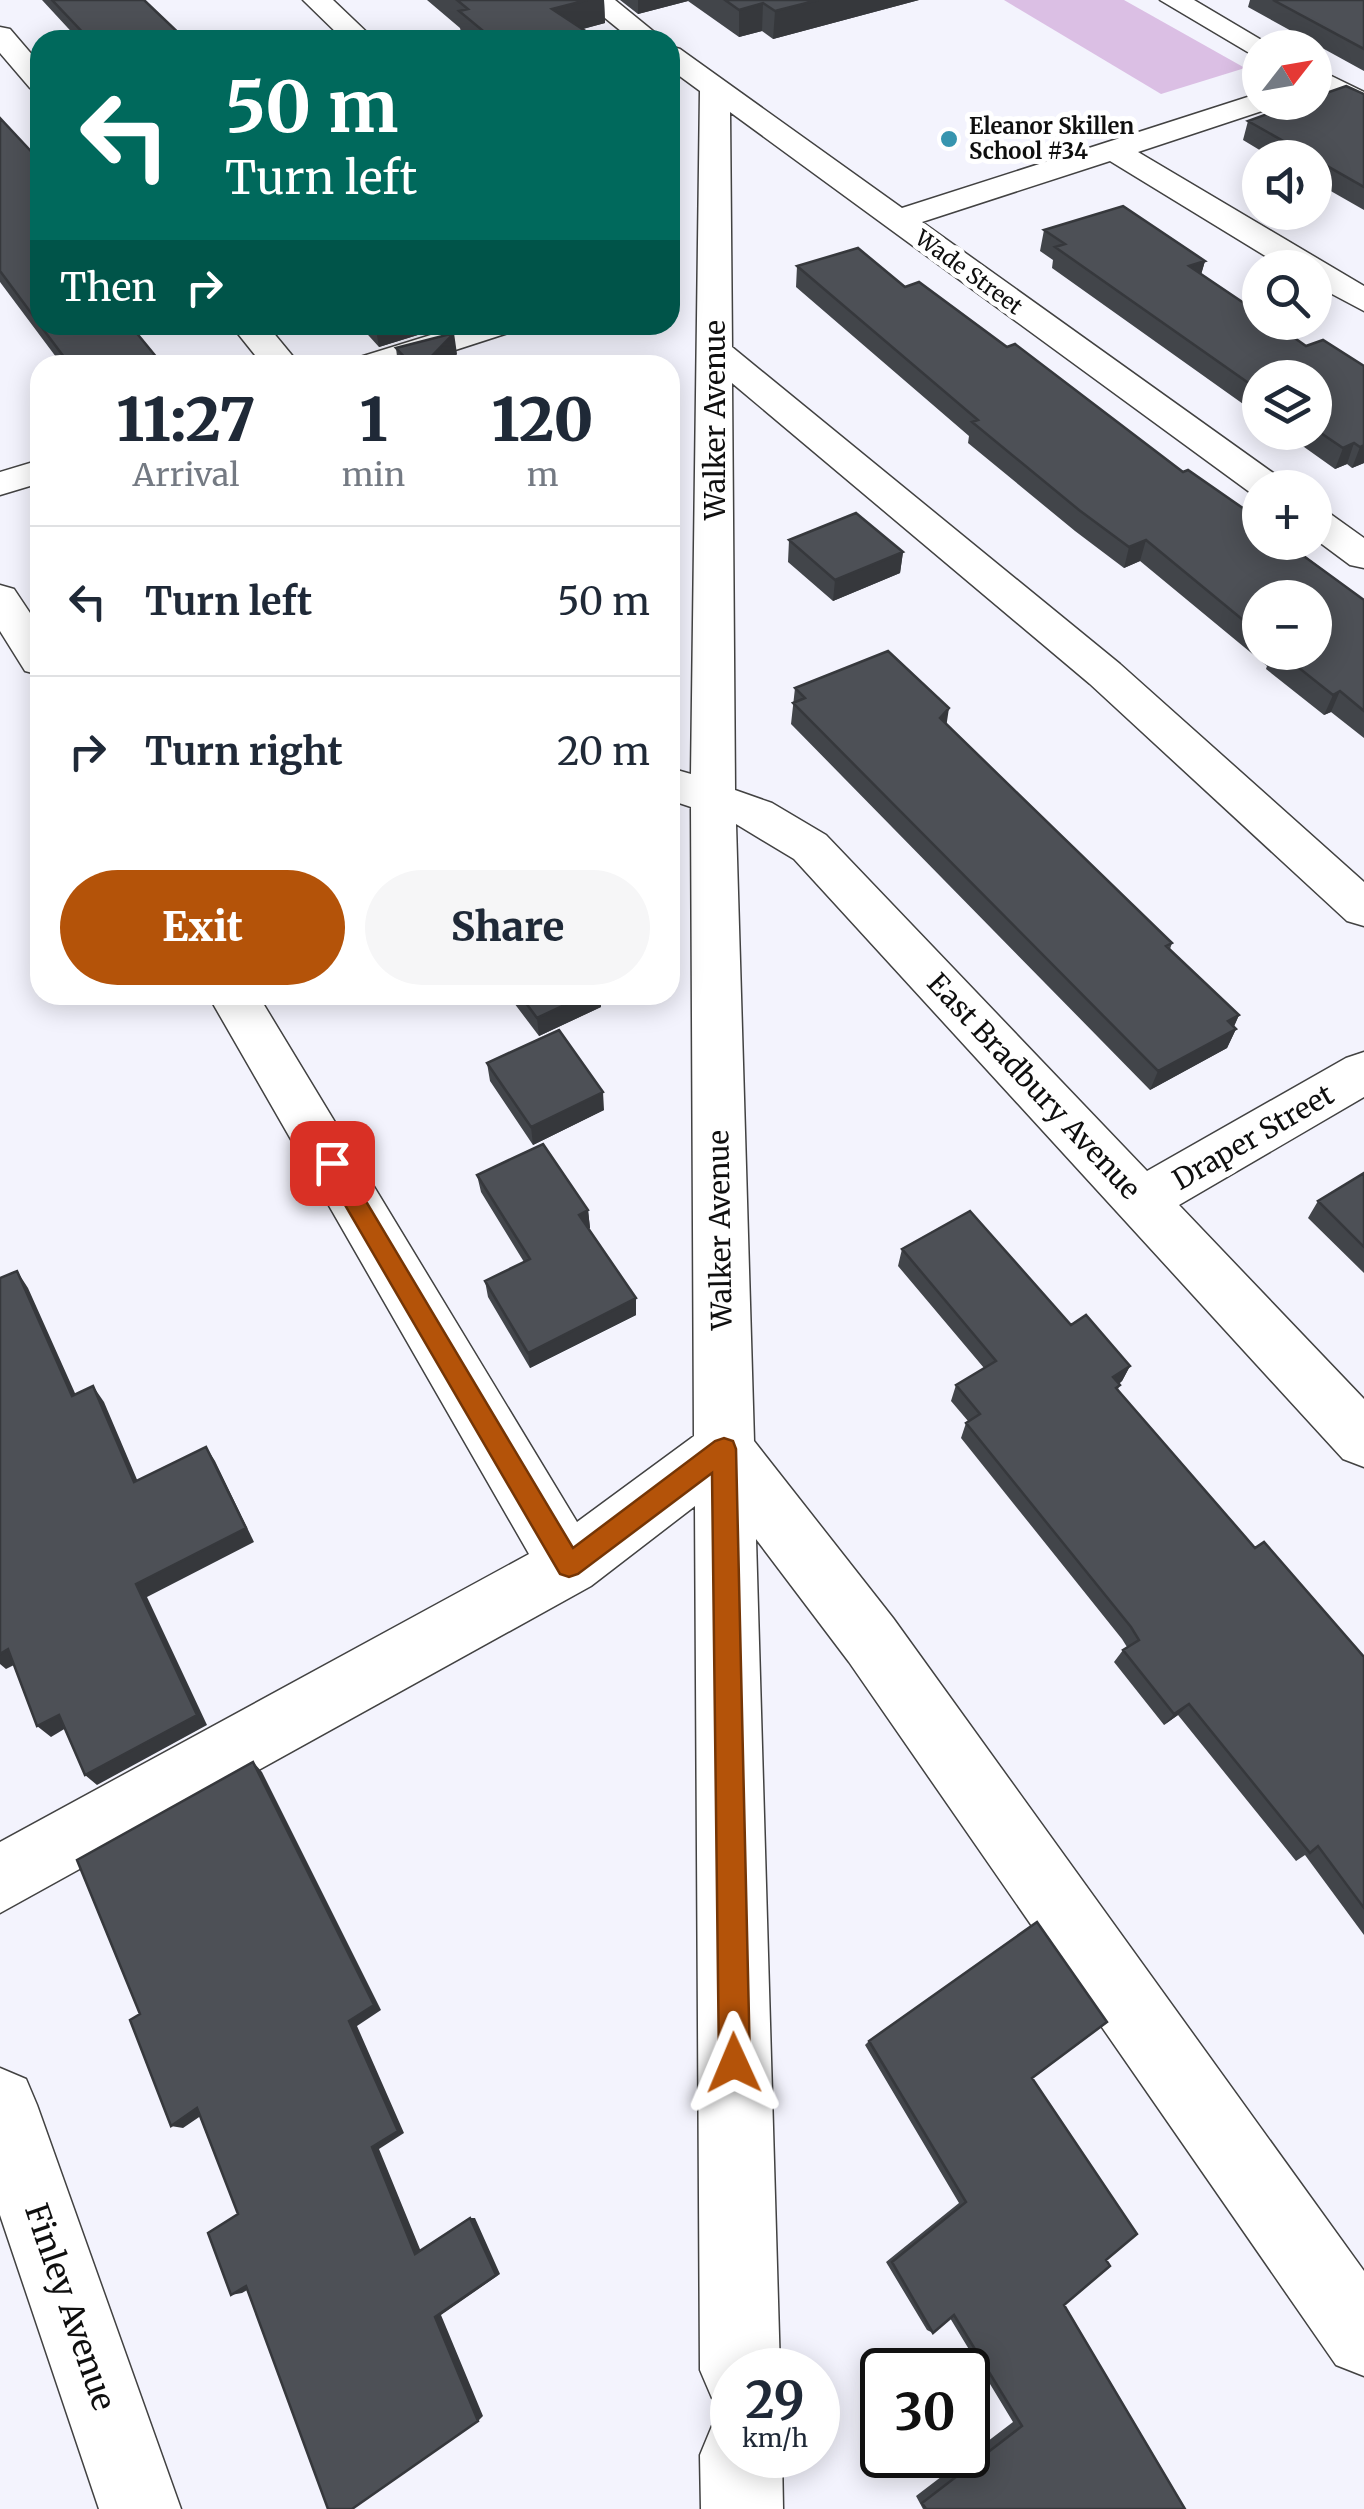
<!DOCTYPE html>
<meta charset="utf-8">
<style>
:root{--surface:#fff;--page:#f6f6f7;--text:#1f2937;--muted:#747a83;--line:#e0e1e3;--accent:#b45309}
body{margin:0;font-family:Merriweather,serif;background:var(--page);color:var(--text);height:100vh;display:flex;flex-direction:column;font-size:38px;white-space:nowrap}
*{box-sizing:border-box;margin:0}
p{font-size:32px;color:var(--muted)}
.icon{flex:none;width:55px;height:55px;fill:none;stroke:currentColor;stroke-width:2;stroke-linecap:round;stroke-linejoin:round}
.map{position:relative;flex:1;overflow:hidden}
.side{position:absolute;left:30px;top:355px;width:650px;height:650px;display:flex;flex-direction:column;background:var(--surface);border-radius:30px;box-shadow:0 5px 25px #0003}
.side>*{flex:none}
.hud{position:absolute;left:30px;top:30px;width:650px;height:305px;border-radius:30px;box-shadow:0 5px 25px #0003;background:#00695c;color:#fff;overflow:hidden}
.needle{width:65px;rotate:59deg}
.fabs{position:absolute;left:1242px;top:30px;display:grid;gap:20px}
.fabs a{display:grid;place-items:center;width:90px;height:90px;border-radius:50%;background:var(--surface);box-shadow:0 5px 25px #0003;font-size:50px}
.speed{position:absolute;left:710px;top:2348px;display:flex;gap:20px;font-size:50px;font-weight:700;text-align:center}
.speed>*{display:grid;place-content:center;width:130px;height:130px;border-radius:50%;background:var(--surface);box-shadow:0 5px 25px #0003;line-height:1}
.speed small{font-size:25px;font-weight:400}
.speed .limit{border:5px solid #111;border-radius:15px;background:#fff;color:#111}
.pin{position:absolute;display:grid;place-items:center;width:85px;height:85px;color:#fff;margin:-42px;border-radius:20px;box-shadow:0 5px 15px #0006}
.me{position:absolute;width:110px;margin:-55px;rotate:359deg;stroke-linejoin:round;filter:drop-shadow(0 0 8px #0008)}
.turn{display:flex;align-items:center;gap:35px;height:210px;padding:0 30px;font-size:45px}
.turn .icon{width:130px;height:130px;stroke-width:2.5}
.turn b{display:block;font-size:70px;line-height:85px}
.then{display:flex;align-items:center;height:95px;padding:0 30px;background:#0003;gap:20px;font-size:38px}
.eta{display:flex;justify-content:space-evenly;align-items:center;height:170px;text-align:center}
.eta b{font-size:60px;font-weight:800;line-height:70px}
.cta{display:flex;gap:20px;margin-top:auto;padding:20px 30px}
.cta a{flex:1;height:115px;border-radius:60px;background:var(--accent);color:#fff;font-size:40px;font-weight:800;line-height:115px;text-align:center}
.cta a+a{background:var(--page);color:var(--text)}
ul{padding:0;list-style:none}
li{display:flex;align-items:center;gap:30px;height:150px;padding:0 30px;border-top:2px solid var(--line)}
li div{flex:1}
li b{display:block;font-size:38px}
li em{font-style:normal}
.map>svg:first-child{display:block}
.green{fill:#dbbfe4}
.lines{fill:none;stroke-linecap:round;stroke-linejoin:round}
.minor-casing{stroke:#424242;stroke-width:3}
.minor{fill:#fff;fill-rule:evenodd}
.wall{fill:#42454a;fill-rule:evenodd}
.shaded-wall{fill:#36383c}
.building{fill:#4d5056;stroke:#36383c;stroke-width:2.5}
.route{fill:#b45309;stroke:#753606;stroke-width:2.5}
.poi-dot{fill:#3795af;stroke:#fff;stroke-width:4}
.labels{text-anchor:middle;stroke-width:10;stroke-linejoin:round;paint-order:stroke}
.far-poi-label{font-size:22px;font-weight:bold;fill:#0f0f0f;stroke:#fff;text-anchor:start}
.far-street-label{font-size:22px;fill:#0f0f0f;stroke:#fff}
.street-label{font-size:28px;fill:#0f0f0f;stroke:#fff}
.near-street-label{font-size:32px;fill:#0f0f0f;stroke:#fff}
</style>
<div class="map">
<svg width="1364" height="2509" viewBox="0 0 1364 2509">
<rect width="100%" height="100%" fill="#f3f3fd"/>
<path class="green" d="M1004,0h120l121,68 -84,26z"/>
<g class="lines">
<defs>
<path id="minor" d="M303,0h30l42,40h-31z
M583,0h32l49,40h-32z
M1160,0h34l81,48h-15v8l-9,-2z
M0,27l10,2 30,35v27l-10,-3 -30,-35z
M670,46l10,3 222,159 358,-115v9h15l-4,6 -133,44 226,134v25l-49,-26v-17h-30l-175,-107 -188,61 361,258 5,8h-28v9l-5,-1 -525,-384 2,235 388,317 244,218v44l-17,-5 -257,-237 -358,-301 3,407 37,13 54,32 321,336 199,-113 18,-6v45l-185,108 185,194v68l-21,-8 -549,-600 -58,-35 18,617 139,177 471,653v105l-28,-11 -487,-703 -93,-123 24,831h-48v37l-20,-9 -12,-28 -5,-864 -104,80 -591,327v-71l529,-288 -321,-559h50l319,527 117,-86 -3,-629 -21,-7v-32l21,6 9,-683 -30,-22z
M1315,68l49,24v21l-49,-24z
M231,325h36l33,40h-37z
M463,325h53l-5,7 -102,33h-54l5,-8z
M40,460v23l-40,12v-23z
M1315,509l14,4 35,25v30l-14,-3 -35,-26z
M0,585l14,4 26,39v47l-15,-4 -25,-40z
M0,2068l26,11 11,26 144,404h-82l-99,-294z
M732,2418v37h50l1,54h-82l-1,-54 12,-29z"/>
</defs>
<use href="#minor" class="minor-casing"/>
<use href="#minor" class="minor"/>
</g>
<path class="wall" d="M42,0h102l42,40h-107z
M427,0h177l1,23 -23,6 17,11h-136l-3,-12z
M620,0h299l-146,39 -11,-8 -23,6 -51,-36 -50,13z
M1250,0h114v71l-116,-64z
M1364,94v116l-49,-28v-24h-42l-30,-18 5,-19z
M0,118l40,207 120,40h-98l-62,-83z
M1044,230l161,31 -4,13 105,72 58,20v97l-12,5 -5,-4 -12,5 -52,-37h32v-54h-55v38l-208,-148 1,-8 -13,-9z
M797,266l108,21 102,60 176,125 115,75 -1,3 67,50v138l-33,-26 -7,3 -58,-46 1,-3 -127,-105 -16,7 -49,-37 -107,-88 1,-7 -173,-149zM1260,598l55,54h-55z
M359,325h91l-71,22z
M396,348l61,6 -11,11h-48z
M789,540l114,12 -3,21 -67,28 -45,-39z
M795,688l151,36 226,219 -2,6 69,66 -5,11 2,3 -9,19 -77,42 -359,-366z
M508,995h93v12l-62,29z
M487,1063l117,47 -71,35 -43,-64z
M1364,1173v100l-56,-55 10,-17z
M477,1175l111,35 2,18h-2l48,70v17l-106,53 -42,-71 -3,-16 39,-19 -43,-70z
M902,1249l169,76 59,41 -8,15 -3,3 -1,7 137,157 109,109v278l-59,-80 -9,6 -118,-146 -14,10 -50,-63 9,-12 4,-3 -5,-8 -161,-201 5,-15 2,-2 -17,-20 5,-16 28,-17 -86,-102z
M869,2041l163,37 74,182 -42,45 121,204h-262l-7,-13 97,-74 -63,-104 -17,15 -6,-3 -41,-68 73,-59 -94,-158z"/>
<path class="shaded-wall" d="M587,0h17l1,23 -51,14 -2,-28z
M638,0h50v1l-50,13z
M818,0h101l-146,39 2,-28z
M763,3l-1,28 -23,6v-27z
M1205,261l-6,21 -10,-16z
M393,325h57l-71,22 -3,-17z
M454,333l3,21 -11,11h-23z
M158,359l2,6h-21z
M1354,443l-7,21 -12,5 8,-21z
M1364,445v18l-12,5 8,-21z
M1146,540l-6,21 -16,7 5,-21z
M903,552l-3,21 -67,28 2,-21z
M1340,691l-9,21 -7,3 9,-20z
M949,708l-3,20 -6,-10z
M586,995h15v12l-62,29 -2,-18z
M1239,1015l-7,16 4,-2 -9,19 -77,42 8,-19 70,-50z
M603,1092l1,18 -71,35 -2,-18z
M588,1210l2,18 -9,4 -2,-17z
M17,1271l11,17 55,123 -11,-15z
M636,1298v17l-106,53 -2,-15z
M1130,1366l-8,15 -17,11 8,-15z
M93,1386l11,16 40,94 -10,-14z
M206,1447l9,14 39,81 -107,55 60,128 -110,60 -12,-10 51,-191z
M8,1649l14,12 -16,8 -6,-5v-10z
M1189,1704l-11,11 -14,10 10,-11z
M59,1715l12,10 -20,12 -14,-11z
M253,1762l9,10 119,238 -24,16 47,107 -25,16 43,105h-7l-43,-107z
M197,2108l11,3 -25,17 -12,-2z
M470,2218h5l25,56 -59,41 42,101 -5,5 -43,-104z
M256,2285l-14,8 -11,2 15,-9z"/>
<path class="building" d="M52,0h92l42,40h-96z
M457,0h130l-35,9 47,31h-105l-35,-29 9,-2z
M725,0h93l-43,11 -12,-8 -24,7z
M1273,0h91v49z
M1346,86l18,8v93l-116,-66 52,-19h15v-5z
M0,118l40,43v164l-40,-54z
M1123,206l82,55 -16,5 71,48v8h12l34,24 17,-6 41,26v79l-4,2 -6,-4 -11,5 -28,-19v-51h-55v13l-205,-144 10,-3 -21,-14z
M858,248l47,39 14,-5 88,65 8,-3 168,128 5,-2 72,50v22h32l6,5 -4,2 70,51v111l-24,-20 -7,4 -54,-43h36v-54h-55v36l-114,-94 -17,7 -50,-37 -107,-88 6,-2 -181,-154z
M40,325h90l28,34 -19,6h-69z
M372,325h21l-17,5z
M454,333l-31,32h-11l-16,-17z
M856,513l47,39 -68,28 -46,-40z
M888,651l61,57 -9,10 232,225 -6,3 73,69 -11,6 8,8 -78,42 -365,-368 12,-5 -10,-10z
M520,995h66l-49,23z
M559,1030l44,62 -72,35 -44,-64z
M543,1144l45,66 -9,5 57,83 -108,55 -43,-72 45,-22 -53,-84z
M1364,1173v74l-46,-46z
M970,1211l101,114 15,-10 44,51 -17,11 7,8 -4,3 139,160 9,-6 100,115v251l-46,-62 -8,7 -121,-149 -15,10 -51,-64 16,-10 -8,-13 -165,-204 14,-9 -24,-29 40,-24 -94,-112z
M17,1271l55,125 21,-10 41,96 72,-35 40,81 -110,56 61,131 -112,60 -26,-60 -22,11 -29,-77 -8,5v-376z
M253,1762l121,243 -25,16 49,110 -26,16 43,107 55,-36 26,57 -61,42 43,104 -126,88h-24l-82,-223 -15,9 -23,-62 30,-19 -41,-106 -26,18 -41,-106 10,-6 -63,-154z
M1037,1922l70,100 -75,56 105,156 -31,26 4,6 -46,39 121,204h-259l-4,-6 100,-77 -68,-111 -21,18 -41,-71 74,-60 -97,-161z"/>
<path class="route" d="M332,1154l7,2 234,392 142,-107 9,-3 9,3 3,8 14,614 -5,11 -11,4 -10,-4 -5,-11 -7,-590 -134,101 -9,3 -9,-3 -236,-405 -3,-6z"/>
<circle class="poi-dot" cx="949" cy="139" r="10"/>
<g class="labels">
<g class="far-poi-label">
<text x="969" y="134">Eleanor Skillen<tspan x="969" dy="25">School #34</tspan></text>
</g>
<g class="far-street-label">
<text transform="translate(969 272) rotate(36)" y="8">Wade Street</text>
</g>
<g class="street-label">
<text transform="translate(715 420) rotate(-90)" y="10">Walker Avenue</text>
<text transform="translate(1034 1086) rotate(47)" y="10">East Bradbury Avenue</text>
<text transform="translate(1253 1137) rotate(-30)" y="10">Draper Street</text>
<text transform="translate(720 1230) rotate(-91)" y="10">Walker Avenue</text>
</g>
<g class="near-street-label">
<text transform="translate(70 2307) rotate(71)" y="11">Finley Avenue</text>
</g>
</g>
</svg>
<div class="fabs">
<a><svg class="needle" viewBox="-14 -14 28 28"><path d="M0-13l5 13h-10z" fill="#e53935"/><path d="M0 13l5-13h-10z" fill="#747a83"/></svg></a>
<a><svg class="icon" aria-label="sound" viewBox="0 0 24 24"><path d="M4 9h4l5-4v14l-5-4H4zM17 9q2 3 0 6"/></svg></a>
<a><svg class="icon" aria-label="search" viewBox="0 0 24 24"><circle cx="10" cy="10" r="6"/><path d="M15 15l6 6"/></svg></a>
<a><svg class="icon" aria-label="layers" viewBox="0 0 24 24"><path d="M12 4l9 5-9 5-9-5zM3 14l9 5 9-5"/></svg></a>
<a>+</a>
<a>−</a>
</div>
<div class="speed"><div>29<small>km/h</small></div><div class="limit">30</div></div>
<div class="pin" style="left:332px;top:1163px;background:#d93025"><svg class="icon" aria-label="arrive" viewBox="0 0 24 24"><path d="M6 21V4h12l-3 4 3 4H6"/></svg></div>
<svg class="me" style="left:734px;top:2063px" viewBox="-20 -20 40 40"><path d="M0-17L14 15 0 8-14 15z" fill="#b45309" stroke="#fff" stroke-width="4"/></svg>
<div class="hud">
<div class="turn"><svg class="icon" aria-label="left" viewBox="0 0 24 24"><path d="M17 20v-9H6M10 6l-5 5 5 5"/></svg><div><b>50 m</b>Turn left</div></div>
<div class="then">Then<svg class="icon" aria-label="right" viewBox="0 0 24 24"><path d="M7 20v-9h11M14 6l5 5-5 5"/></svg></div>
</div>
<section class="side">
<div class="eta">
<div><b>11:27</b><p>Arrival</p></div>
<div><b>1</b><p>min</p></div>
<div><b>120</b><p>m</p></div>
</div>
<ul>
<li><svg class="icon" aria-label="left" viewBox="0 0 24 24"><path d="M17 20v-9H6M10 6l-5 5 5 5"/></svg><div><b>Turn left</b></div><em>50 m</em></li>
<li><svg class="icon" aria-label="right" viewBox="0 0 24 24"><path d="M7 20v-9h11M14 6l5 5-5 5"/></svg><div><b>Turn right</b></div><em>20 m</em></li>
</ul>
<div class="cta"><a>Exit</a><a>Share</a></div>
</section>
</div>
